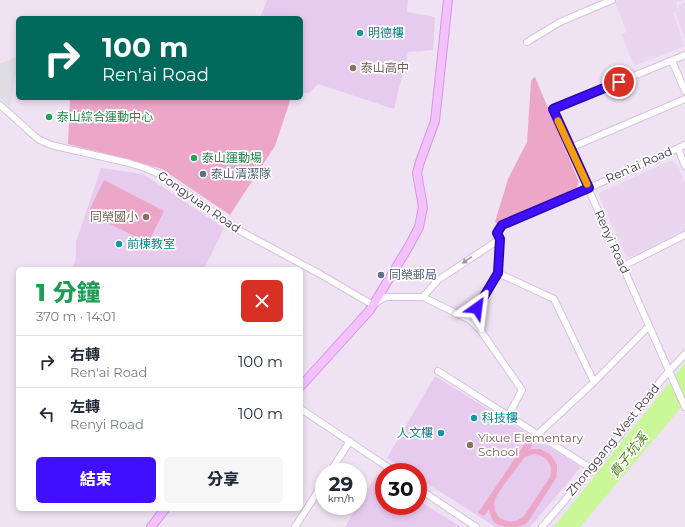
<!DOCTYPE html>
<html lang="zh-TW">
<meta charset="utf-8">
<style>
:root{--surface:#fff;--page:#f6f6f7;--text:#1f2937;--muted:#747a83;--line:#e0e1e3;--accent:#410eff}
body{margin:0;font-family:Montserrat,"Noto Sans TC",sans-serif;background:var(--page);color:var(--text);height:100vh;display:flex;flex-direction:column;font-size:15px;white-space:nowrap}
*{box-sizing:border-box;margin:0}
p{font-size:13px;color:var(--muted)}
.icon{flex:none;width:22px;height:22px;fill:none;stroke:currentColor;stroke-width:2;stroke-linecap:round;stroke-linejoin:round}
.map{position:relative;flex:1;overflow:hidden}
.details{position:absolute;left:16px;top:267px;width:287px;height:244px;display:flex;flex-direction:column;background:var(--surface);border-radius:6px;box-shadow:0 2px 6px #0003}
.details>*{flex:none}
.top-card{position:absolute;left:16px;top:16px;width:287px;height:84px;border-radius:6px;box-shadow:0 2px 6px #0003;background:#00695c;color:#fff;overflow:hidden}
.speed{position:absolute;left:315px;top:463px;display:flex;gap:8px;font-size:20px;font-weight:700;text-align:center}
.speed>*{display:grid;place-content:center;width:52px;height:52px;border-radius:50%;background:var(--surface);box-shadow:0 2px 6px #0003;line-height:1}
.speed small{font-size:10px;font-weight:400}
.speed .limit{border:6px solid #d22;background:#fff;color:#111}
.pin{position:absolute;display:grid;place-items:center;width:34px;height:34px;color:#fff;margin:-17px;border:2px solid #fff;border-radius:50%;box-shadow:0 1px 4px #0007}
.me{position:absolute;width:44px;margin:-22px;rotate:31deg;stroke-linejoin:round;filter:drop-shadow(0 0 3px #0008)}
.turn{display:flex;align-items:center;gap:14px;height:84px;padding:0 20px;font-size:18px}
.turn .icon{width:52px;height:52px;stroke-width:2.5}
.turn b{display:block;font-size:28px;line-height:34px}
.round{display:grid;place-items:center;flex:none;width:42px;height:42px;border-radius:6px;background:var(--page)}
.summary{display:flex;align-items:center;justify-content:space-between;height:68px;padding:0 20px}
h1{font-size:24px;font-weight:800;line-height:30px;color:#1e9e55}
.button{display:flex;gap:8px;margin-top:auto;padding:8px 20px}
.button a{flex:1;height:46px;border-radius:6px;background:var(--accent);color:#fff;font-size:16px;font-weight:800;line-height:46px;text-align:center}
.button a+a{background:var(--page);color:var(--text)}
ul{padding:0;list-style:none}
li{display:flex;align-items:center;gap:12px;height:52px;padding:0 20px;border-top:1px solid var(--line)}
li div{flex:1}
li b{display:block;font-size:15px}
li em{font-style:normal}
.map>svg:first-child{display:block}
.residential{fill:#e9d7ef}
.education{fill:#e6cbee}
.green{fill:#eca7c8;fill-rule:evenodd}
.parking{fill:#e0dce3}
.water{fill:#caf798}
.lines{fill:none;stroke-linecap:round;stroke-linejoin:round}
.minor-casing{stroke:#d6c1dd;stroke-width:8}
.secondary-casing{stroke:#d595e4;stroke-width:10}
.minor{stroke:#fff;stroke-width:6}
.secondary{stroke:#f4c1ff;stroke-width:8}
.oneway{fill:#9f98a2}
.route-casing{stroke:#2a09a6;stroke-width:10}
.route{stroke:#410eff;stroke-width:7}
.slow{stroke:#f59e0b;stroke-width:7}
.culture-dot{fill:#0f9aa8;stroke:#fff;stroke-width:1.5}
.education-dot{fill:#8d6e63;stroke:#fff;stroke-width:1.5}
.leisure-dot{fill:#2e9e5b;stroke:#fff;stroke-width:1.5}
.service-dot{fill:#5c6f8a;stroke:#fff;stroke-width:1.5}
.labels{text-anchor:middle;stroke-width:3.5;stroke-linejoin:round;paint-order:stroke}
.culture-label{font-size:12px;fill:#0d838f;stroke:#fff;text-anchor:start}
.education-label{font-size:12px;fill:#785e54;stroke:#fff;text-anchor:start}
.leisure-label{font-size:12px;fill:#27864d;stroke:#fff;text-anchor:start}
.street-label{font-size:12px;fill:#3f3245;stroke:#fff}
.service-label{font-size:12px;fill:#4e5e75;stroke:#fff;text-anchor:start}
.water-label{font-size:13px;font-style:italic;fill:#4f801c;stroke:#fff}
</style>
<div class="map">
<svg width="685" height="527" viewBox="0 0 685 527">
<rect width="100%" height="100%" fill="#efe2f3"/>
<path class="residential" d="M619,0h66l-9,3 3,8 -6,2 12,33 -51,20 -13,-32 6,-2 -12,-30z
M685,2v38l-10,-27 5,-2 -2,-6z
M669,161h3l6,5 7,17v49l-55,25h-4l-27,-61v-3z"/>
<path class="education" d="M267,0h141l-1,12 28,5 -2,33 -25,2 -14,57 -76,-25 -10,10 -7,-3v-73h-41z
M101,168l42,6 81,54 -20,41h-132l4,-11v-16z
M435,376l146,91 -51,60h-34l-78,-49v-6h-9l-22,-14z
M377,474l7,4v28h34v-6l43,27h-116z"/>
<path class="green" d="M535,77l44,105 -3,7 -77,35 -4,-2 13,-43 19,-37 4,-61 2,-3z
M70,98h221l-16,48 -45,69 -68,-46 -94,-25z
M104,180l60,31 -16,32 -60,-30z
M528,439l5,4 -3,6h10l11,6 6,10v6l-1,7 -28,44c-7,5 -10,5 -18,5 -13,0 -19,-5 -21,-18l-5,7 -6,-3zM534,454c13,2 20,11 16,23l-26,39c-6,5 -12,7 -20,4 -8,-2 -11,-13 -9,-20 4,-10 20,-30 27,-39l3,-4z"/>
<path class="parking" d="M15,57l2,8 -7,42 -10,-10v-33z"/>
<path class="water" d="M685,363v40l-105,124h-26z"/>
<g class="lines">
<defs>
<path id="minor" d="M527,42l33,-20 52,-22
M685,55l-132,54 132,298
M672,61l13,30
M0,105l38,34 13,6 78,18 16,5 14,6 31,21 41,31 89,48 53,31 12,-8h38l47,23 11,11 41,59 -14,26
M570,148l115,-49
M678,148l7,18
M623,266l62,-31
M498,273l56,26 40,83
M423,297l15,-17 62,-41
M470,320l28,-47 2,-34 -3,-6 5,-8 87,-37 96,-43
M438,371l154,98
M301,409l94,63
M537,435l57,-53 55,-56
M330,472l20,-31
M418,488l58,39
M295,527l29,-45
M542,527l71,-83 49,-65 23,-25"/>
<path id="secondary" d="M301,386l69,-76 39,-64 10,-19 4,-20 -6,-34 3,-11 15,-41 13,-121
M151,527l14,-18"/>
</defs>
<use href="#minor" class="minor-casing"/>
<use href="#secondary" class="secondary-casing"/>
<use href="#minor" class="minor"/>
<use href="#secondary" class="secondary"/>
</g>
<defs><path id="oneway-solid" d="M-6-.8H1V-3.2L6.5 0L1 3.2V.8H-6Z"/></defs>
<use class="oneway" href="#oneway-solid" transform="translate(467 260) rotate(145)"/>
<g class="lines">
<defs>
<path id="route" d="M477,308l21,-35 2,-34 -3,-6 5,-8 87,-37 -36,-79 66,-27"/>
</defs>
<use href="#route" class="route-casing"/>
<use href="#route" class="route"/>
<path class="slow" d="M558,121l29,63"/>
</g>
<g class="culture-dot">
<circle cx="360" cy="33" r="4"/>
<circle cx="119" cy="244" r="4"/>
<circle cx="474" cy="418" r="4"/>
<circle cx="441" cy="433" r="4"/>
</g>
<g class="education-dot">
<circle cx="353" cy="68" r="4"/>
<circle cx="146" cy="217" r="4"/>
<circle cx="470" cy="445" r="4"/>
</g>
<g class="leisure-dot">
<circle cx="49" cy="117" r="4"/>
<circle cx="194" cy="158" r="4"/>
</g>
<g class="service-dot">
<circle cx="203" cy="174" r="4"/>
<circle cx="381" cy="275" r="4"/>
</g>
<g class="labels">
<g class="culture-label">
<text x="368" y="37">明德樓</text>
<text x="127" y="248">前棟教室</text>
<text x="482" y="422">科技樓</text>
<text x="433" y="437" text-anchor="end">人文樓</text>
</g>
<g class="education-label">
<text x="361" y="72">泰山高中</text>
<text x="138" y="221" text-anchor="end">同榮國小</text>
<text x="478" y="442">Yixue Elementary<tspan x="478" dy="14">School</tspan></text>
</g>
<g class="leisure-label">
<text x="57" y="121">泰山綜合運動中心</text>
<text x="202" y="162">泰山運動場</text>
</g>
<g class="street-label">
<text transform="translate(639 165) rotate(-24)" y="4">Ren'ai Road</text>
<text transform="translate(199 202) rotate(35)" y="4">Gongyuan Road</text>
<text transform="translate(612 242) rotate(66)" y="4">Renyi Road</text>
<text transform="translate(613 440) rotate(-51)" y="4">Zhonggang West Road</text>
</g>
<g class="service-label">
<text x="211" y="178">泰山清潔隊</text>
<text x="389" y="279">同榮郵局</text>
</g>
<g class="water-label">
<text transform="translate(628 455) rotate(-52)" y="5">貴子坑溪</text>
</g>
</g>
</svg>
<div class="speed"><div>29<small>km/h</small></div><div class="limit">30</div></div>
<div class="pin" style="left:619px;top:82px;background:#d93025"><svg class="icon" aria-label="arrive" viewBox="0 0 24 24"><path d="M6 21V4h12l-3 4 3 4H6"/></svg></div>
<svg class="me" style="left:477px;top:308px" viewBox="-20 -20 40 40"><path d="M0-17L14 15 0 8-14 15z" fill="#410eff" stroke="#fff" stroke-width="4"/></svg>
<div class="top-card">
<div class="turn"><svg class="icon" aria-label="right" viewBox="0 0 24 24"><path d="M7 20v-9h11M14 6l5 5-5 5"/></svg><div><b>100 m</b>Ren'ai Road</div></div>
</div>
<section class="details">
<div class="summary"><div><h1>1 分鐘</h1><p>370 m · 14:01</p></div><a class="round" style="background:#d93025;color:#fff"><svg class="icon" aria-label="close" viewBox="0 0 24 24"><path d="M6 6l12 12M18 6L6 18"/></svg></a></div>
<ul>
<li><svg class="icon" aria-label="right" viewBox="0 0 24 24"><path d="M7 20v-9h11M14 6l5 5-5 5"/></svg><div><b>右轉</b><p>Ren'ai Road</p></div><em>100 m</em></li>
<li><svg class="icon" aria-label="left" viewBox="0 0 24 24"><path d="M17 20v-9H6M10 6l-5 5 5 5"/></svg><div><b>左轉</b><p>Renyi Road</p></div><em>100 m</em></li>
</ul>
<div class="button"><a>結束</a><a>分享</a></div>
</section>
</div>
